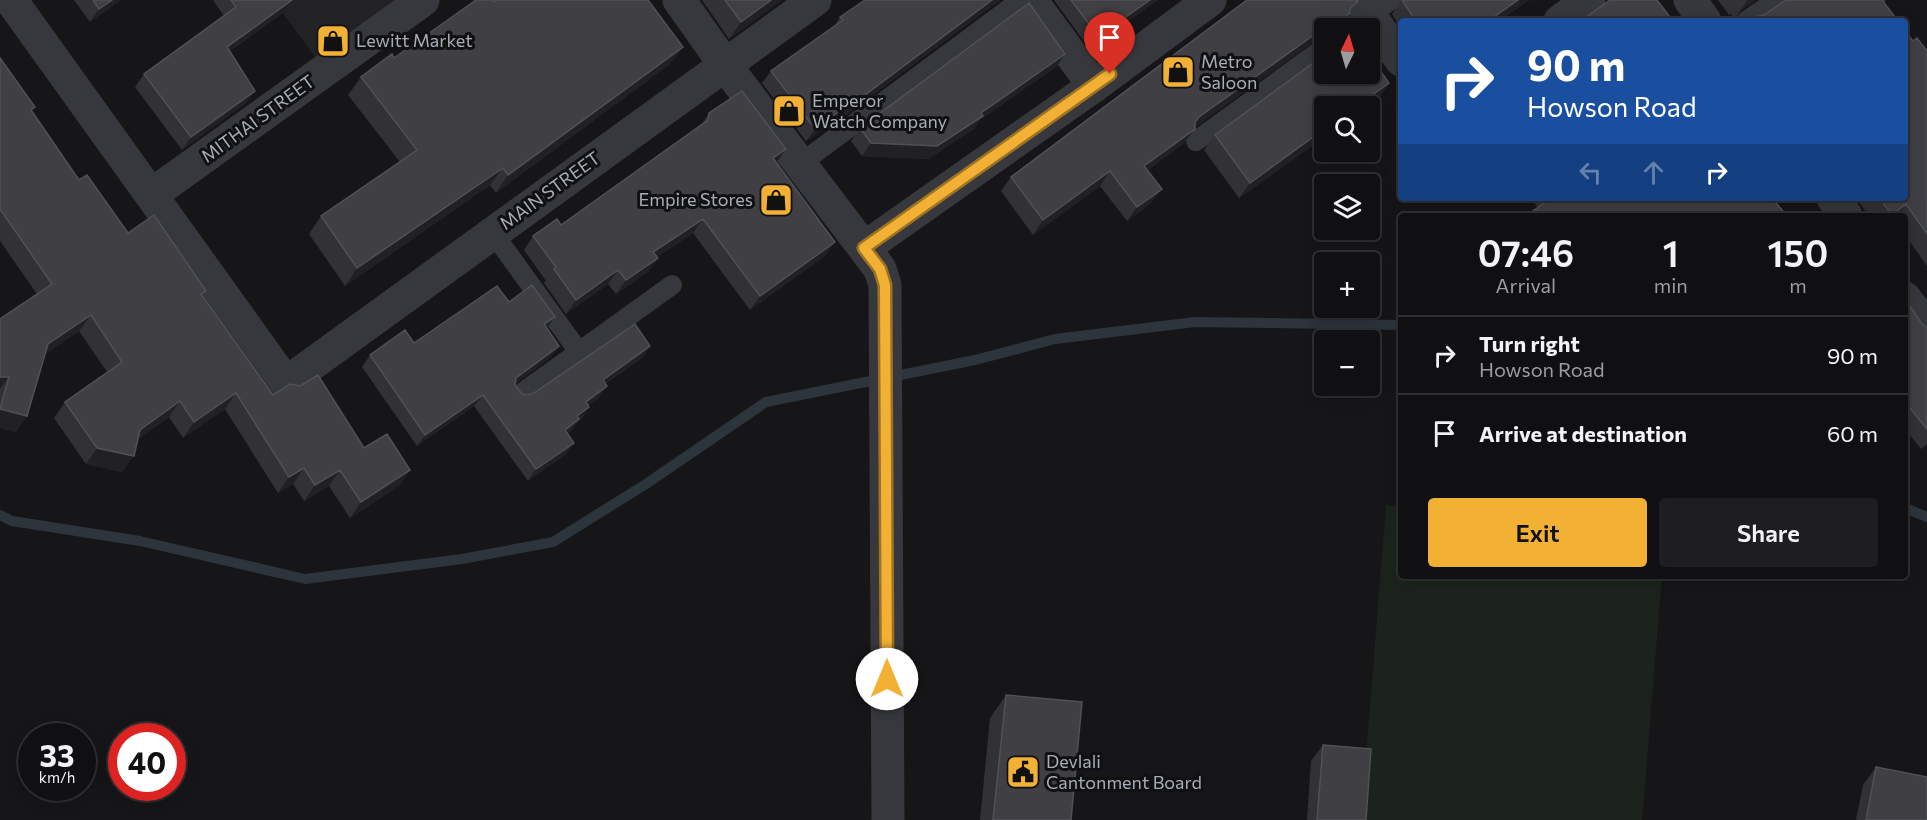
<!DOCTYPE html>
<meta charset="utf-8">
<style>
:root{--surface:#101012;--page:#1e1e20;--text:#f1f3f6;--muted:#9c9d9f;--line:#303032;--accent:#f2b134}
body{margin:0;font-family:Commissioner,sans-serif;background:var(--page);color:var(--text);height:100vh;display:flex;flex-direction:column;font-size:22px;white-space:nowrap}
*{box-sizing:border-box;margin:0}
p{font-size:20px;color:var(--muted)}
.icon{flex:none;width:33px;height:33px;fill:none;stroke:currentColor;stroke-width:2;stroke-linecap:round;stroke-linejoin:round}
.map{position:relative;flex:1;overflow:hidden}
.details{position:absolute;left:1398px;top:213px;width:510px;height:366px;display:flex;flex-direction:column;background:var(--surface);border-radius:6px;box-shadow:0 3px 15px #0003,0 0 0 2px var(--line)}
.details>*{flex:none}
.banner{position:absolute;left:1398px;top:18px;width:510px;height:183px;border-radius:6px;box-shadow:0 3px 15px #0003,0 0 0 2px var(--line);background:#1a4fa0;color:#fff;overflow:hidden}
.needle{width:39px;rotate:5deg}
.tools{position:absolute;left:1314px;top:18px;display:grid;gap:12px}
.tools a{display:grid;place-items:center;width:66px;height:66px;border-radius:6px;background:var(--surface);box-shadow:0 3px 15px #0003,0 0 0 2px var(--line);font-size:30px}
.speed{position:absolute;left:18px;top:723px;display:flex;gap:12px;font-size:30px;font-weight:700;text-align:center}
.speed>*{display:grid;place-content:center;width:78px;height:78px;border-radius:50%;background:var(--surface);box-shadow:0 3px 15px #0003,0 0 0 2px var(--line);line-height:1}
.speed small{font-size:15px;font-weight:400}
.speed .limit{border:9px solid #d22;background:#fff;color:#111}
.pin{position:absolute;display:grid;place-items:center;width:51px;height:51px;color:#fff;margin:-62px -26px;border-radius:50% 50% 50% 0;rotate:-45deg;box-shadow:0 0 6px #0007}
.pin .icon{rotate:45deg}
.me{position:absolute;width:66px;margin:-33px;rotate:0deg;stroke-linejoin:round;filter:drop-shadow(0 0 4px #0008)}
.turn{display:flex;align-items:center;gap:21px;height:126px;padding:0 30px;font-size:27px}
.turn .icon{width:78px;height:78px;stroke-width:2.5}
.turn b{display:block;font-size:42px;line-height:51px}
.lanes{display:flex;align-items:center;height:57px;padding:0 30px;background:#0003;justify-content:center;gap:30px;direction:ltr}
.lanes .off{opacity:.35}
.eta{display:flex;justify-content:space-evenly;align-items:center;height:102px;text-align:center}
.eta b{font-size:36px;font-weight:600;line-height:42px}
.primary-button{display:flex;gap:12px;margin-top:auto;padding:12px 30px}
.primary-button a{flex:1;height:69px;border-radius:6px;background:var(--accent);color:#111;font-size:24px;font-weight:600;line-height:69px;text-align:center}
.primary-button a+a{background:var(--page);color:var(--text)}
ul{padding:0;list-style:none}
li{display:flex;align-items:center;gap:18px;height:78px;padding:0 30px;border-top:2px solid var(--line)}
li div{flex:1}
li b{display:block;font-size:22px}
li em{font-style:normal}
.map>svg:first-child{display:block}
.built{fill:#222225}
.garden{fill:#1c231d}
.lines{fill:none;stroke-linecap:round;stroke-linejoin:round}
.stream{stroke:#2c353c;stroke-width:10}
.service{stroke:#37383d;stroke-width:20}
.minor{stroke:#37383d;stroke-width:33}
.tertiary{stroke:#37383d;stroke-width:33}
.wall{fill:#323236}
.shaded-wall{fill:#212124}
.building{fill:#3f3f44;stroke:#4f5156;stroke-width:1.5}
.route-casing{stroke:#9d7322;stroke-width:15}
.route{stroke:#f2b134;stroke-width:10}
.labels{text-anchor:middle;stroke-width:6;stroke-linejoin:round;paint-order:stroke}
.poi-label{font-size:18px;fill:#a8adb8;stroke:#111113;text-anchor:start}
.street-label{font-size:18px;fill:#a8adb8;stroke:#111113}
</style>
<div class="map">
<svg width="1927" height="820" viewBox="0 0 1927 820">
<rect width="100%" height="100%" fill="#161618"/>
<path class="built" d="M273,0h147l-96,69z"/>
<path class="garden" d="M1386,505l15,1v70h261l-20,244h-281z"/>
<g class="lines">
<path class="stream" d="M1905,508l22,9
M0,515l12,6 128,20 165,38 157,-20 91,-17 93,-58 120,-82 209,-42 80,-21 140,-17 206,3"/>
<path class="service" d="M1746,21l31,-21
M1351,28l40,-28
M1196,141l128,-93
M800,164l221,-164
M493,233l86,119
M519,395l153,-110"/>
<path class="minor" d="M11,0l275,383 529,-383
M1031,0l63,86
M1359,0l42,60
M1690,0l15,21
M1560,21l29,-21
M151,195l272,-195
M1833,198l13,18
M1905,298l22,30"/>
<path class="tertiary" d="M679,0l46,65 155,204 5,16 3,535
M864,248l230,-162 116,-86"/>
</g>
<path class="wall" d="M74,0h47l-31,22z
M213,0h79l-9,13 -53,38 16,52 -64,47 -47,-63 9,-13 80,-58z
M702,0h80l-53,39z
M1000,0l-162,121 -1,-2 -31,22 -44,-58 9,-12 63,-44 6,-10z
M1054,0h104l-69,48z
M1402,0h127l-30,21h-98v7l-9,-14z
M1718,0h38l-15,10 -7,9 -3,-5 -2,1z
M1786,0h100l-2,3 14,18h-146l3,-4 9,-2z
M1358,1l-14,20 6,7h-26v8h-2l-127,91 -11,16 -36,27 14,19 -11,14 -24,18 -27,-35 -67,49 -32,-44 10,-14z
M494,2l189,45 -13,17 -174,129 -6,-8 -145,101 -36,-52 12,-18 79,-54 -52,-67 13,-18z
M1913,41l14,10v215l-22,-31v-19h-36l-13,-18h49z
M1065,54l-9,13 -76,53 -6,9 -46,30 -66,-3 -11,-15 9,-13z
M0,58l32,54 47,68 49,53 78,58 -3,5 70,99 91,53 46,22 -11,16 -49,32 -21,-32 -25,15 -11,-17 -15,9 -53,-84 -42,29 -14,-21 -31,22 -16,33 -36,-8 -32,-46 11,-16 42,-30 -28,-41 -34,23 -18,62 -11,16 -16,-4v-109l37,-25 -37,-53z
M1389,83l-10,15 -140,100 -35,-48 11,-15z
M709,113l77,36 -10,13 49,94 -75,54 -57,-77 -36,24 1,1 -10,14 -32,22 -8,-10 -42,30 -22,-31 2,-2 -22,-31 9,-14 28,-11 141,-101z
M1531,198h241l15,18h-257l3,-5 5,-3z
M1905,299l17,25 5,3v117l-6,5 -16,-20z
M509,302l38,26 12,18 -8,11 -36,27 7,10 6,1 122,-49 -8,12 -37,26 -6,14 -11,7 1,2 -8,12 -3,2 -7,10 -4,2 -1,21 -38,27 -54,-75 -57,40 -55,-79 8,-12 44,-12z
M1006,695l65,125h-91l10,-102z
M1323,745l43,75h-59l4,-59z
M1876,767l51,53h-71l7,-35z"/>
<path class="shaded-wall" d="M112,0h9l-31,22 9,-13z
M292,0l-9,13 -65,46 9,-12z
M771,0h11l-53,39 12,-17z
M992,0h8l-162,121 8,-12z
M1150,0h8l-69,48 9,-12z
M1518,0h11l-30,21h-11z
M1747,0h9l-15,10 5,-7z
M1358,1l-10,13h1l-7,11 -2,-2 11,-15z
M1332,22h7l-5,6h-10v8h-2l-133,95 6,-2 -11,14 -50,38 10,-15 55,-49z
M683,47l-13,17 -174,129 12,-18z
M1065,54l-9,13 -76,53 -6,9 -46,30 -66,-3 9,-13 110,-30z
M1389,83l-10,15 -12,8h-10z
M255,91l-9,12 -64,47 9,-13z
M845,107l-8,12 -31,22 9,-12z
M1324,129v8l-85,61 11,-15z
M786,149l-10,14 -3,-5z
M503,168l-13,17 -145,101 12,-18z
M1110,171l-10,15 -67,49 10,-15z
M1162,189l-11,14 -24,18 10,-14z
M1906,204l-8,12h-7l1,-1z
M703,219l-10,14 -50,33 10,-14z
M835,242l-10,14 -75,54 10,-14z
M658,258l-10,14 -32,22 10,-14z
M618,270l-10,14 -42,30 10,-14z
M91,315l-12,16 -42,29 11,-16z
M555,317l-8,11 -3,-4z
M559,346l-8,11 -43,33 8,-12z
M650,346l-8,12 -48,33 9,-11z
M0,377h9l-9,12z
M607,386l-8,12 -21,15 8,-11z
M236,393l-11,16 -42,29 11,-16z
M483,395l-9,11 -57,40 8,-11z
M180,401l-11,16 -40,29 11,-16z
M589,407l-18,24 -14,10 8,-11 12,-14z
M0,409l27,7 -11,16 -16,-4z
M574,443l-8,11 -38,27 8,-12z
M97,448l37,8 -12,16 -36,-8z
M304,468l-11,16 -15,9 11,-16z
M340,470l-11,16 -25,15 11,-16z
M410,470l-11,16 -49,32 11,-16z"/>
<path class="building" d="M93,0h19l-13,9z
M231,0h61l-65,47 28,44 -64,46 -47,-63 92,-67z
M476,0h17l1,2 2,-2h152l35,47 -175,128 -5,-7 -146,100 -36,-52 96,-66 -56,-73 31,-23 2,4z
M725,0h46l-30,22z
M865,0h127l-146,109 -1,-2 -30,22 -44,-58 72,-51 -3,-3z
M1071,0h79l-52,36z
M1247,0h110l1,1 -7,7 -2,6 -6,5 7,9h-6v-1l-5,-5h-7l-133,95 -4,5v7l-51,37 18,23 -25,18 -27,-36 -67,49 -32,-43z
M1402,0h116l-30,21h-72z
M1610,0h47l16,21h-92z
M1786,0h96l16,21h-139l-4,-4 9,-2z
M1029,3l36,51 -84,59 2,3 -46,30 -66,-3 -11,-15z
M1905,31l8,10 4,-3 10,13v183l-21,-30 -14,11 -13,-17h26z
M1324,55v19h46v-18l19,27 -32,23h-33v23l-74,54 -35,-48z
M0,58l35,49 -4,3 48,70 8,-5 41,58 26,-18 52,76 -5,3 72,101 17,-11 10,2 18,-11 46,73 23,-14 23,36 -49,32 -21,-32 -25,15 -11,-17 -15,9 -53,-84 -42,29 -14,-21 -40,29 -6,26 -37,-8 -32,-46 57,-40 -31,-47 -43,29 -21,72 -27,-7 9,-32h-9v-58l52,-35 -52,-75z
M742,91l44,58 -13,9 62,84 -75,54 -57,-77 -50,33 5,6 -32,22 -8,-10 -42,30 -22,-31 2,-2 -23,-31 24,-17 4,6 147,-105 1,-7z
M1551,198h221l15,18h-250l-4,-5z
M532,285l23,32 -11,7 15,22 -43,32 -1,7 7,9 6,1 6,-2 101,-69 15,22 -47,34 4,6 -21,16 3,5 -12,9 2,3 -14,11 9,13 -38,26 -53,-74 -58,40 -55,-80 35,-25 9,13 83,-57 12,16z
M1905,299l17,25 5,3v102l-22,-27z
M1006,695l76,7 -11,118h-78z
M1323,745l48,4 -5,71h-49z
M1876,767l51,10v43h-61z"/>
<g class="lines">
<defs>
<path id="route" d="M887,679l-2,-394 -5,-16 -16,-21 246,-174"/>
</defs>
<use href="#route" class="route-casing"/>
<use href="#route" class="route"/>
</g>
<defs>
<symbol id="shop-square" viewBox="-11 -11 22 22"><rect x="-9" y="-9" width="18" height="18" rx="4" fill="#f2b134" stroke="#111113"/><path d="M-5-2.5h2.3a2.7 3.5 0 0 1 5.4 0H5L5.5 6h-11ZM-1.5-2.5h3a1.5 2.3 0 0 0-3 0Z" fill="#111"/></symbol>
<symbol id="civic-square" viewBox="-11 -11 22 22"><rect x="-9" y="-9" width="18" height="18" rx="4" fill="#f2b134" stroke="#111113"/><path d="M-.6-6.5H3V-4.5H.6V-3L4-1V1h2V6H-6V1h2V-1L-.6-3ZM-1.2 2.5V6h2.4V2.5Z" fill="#111"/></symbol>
</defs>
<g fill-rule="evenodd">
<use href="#shop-square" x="314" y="22" width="38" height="38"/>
<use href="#shop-square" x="1159" y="53" width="38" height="38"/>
<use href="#shop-square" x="770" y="92" width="38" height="38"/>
<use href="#shop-square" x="757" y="181" width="38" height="38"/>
<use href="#civic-square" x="1004" y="753" width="38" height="38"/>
</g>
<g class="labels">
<g class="poi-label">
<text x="356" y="47">Lewitt Market</text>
<text x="1201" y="68">Metro<tspan x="1201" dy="21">Saloon</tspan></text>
<text x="812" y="107">Emperor<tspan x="812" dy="21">Watch Company</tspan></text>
<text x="753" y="206" text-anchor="end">Empire Stores</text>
<text x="1046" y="768">Devlali<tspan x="1046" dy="21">Cantonment Board</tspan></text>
</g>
<g class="street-label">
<text transform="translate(258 119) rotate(-36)" y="6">MITHAI STREET</text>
<text transform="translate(550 191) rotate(-36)" y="6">MAIN STREET</text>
</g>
</g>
</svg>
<div class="tools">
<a><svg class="needle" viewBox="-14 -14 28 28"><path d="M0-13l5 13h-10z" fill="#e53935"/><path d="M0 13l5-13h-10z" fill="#9c9d9f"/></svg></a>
<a><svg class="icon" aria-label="search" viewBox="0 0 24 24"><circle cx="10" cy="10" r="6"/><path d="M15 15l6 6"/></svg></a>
<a><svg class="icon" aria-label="layers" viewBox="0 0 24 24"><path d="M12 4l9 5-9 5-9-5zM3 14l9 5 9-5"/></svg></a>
<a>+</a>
<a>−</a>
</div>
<div class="speed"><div>33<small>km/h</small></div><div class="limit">40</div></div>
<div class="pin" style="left:1110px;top:74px;background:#d93025"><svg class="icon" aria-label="arrive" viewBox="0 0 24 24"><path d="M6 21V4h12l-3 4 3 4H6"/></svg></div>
<svg class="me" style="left:887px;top:679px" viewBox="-20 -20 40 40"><circle r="19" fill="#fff"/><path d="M0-13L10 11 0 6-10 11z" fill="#f2b134"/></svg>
<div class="banner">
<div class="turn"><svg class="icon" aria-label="right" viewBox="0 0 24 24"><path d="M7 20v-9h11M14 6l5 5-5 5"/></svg><div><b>90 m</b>Howson Road</div></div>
<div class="lanes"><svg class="icon off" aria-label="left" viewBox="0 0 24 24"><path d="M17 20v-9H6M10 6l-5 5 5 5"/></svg><svg class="icon off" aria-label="ahead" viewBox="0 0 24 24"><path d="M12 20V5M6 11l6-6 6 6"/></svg><svg class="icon" aria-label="right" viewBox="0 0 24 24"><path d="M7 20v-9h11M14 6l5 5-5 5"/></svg></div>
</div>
<section class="details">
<div class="eta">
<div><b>07:46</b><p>Arrival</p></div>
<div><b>1</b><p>min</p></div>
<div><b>150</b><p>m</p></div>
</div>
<ul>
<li><svg class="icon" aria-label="right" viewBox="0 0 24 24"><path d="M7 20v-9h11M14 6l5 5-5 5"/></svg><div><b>Turn right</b><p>Howson Road</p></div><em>90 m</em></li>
<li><svg class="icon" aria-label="arrive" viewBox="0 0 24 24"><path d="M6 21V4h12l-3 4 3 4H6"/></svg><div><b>Arrive at destination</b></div><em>60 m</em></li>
</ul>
<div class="primary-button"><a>Exit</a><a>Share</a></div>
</section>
</div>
